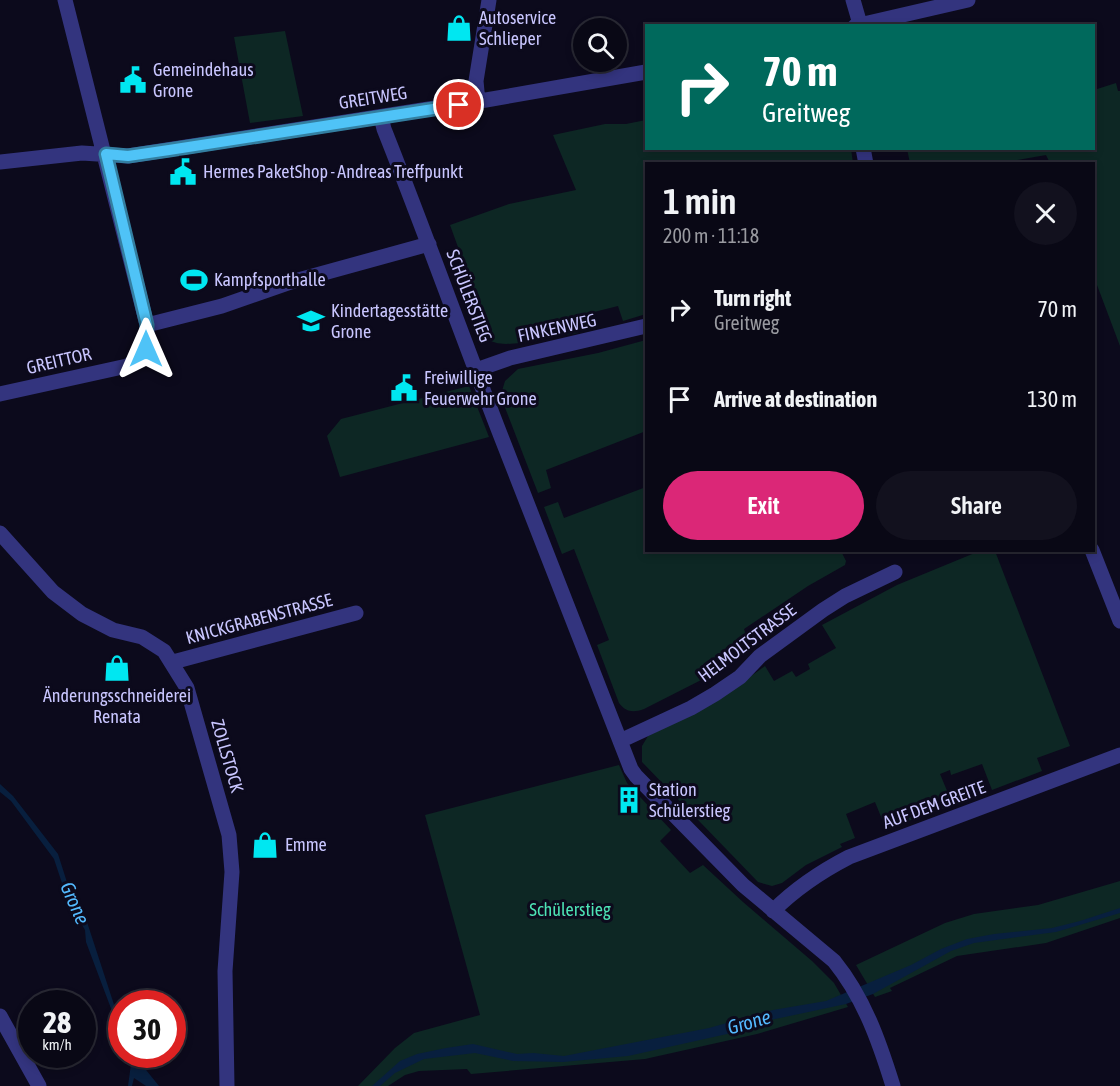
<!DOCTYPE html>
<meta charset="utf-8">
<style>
:root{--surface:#090815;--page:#12111e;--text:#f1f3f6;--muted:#999aa0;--line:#292934;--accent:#db2777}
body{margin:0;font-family:"Asap Condensed",sans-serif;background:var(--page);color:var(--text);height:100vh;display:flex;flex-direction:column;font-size:22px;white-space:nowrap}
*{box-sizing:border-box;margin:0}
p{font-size:20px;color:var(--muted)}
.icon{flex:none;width:33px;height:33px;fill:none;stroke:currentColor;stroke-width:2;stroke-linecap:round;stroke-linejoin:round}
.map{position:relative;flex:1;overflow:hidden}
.sheet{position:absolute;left:645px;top:162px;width:450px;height:390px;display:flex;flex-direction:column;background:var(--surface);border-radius:0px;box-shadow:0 3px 9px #0003,0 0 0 2px var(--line)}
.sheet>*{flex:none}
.banner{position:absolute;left:645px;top:24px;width:450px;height:126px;border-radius:0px;box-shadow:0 3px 9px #0003,0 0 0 2px var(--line);background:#00695c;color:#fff;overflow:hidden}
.tools{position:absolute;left:573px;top:18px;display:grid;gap:12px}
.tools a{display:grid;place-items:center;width:54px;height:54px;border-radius:50%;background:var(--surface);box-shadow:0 3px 9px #0003,0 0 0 2px var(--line);font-size:30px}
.speed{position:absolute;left:18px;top:990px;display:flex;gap:12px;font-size:30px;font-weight:700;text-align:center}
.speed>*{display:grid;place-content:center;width:78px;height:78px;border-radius:50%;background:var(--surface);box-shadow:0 3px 9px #0003,0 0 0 2px var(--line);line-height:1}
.speed small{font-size:15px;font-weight:400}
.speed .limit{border:9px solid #d22;background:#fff;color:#111}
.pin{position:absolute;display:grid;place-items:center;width:51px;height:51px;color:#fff;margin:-26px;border:3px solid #fff;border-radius:50%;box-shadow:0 2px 6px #0007}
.me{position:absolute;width:66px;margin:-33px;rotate:0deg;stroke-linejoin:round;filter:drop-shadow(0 0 4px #0008)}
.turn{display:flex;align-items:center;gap:21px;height:126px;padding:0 18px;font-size:27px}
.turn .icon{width:78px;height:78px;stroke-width:2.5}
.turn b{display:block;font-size:42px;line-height:51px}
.round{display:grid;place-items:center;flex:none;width:63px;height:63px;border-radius:32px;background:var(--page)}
.overview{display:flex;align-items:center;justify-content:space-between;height:102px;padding:0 18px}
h1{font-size:36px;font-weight:600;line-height:45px}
.action{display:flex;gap:12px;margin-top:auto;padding:12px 18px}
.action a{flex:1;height:69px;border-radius:36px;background:var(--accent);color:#fff;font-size:24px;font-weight:600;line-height:69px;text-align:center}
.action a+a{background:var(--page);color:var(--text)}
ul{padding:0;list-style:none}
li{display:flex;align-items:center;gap:18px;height:90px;padding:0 18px}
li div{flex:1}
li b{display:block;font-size:22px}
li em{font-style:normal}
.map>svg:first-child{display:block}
.green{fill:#0d2724}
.water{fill:#081f3e}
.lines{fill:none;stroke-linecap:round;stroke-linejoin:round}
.minor{stroke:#33347e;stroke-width:15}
.route-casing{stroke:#337fa1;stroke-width:15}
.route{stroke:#4fc3f7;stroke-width:10}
.labels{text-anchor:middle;stroke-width:6;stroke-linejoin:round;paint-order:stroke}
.poi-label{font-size:18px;fill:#c9c6ff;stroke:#0c0a1c;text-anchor:start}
.street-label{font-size:18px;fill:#c9c6ff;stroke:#0c0a1c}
.park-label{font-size:18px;fill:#4de4b5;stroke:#0c0a1c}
.water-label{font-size:20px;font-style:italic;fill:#54baff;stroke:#0c0a1c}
</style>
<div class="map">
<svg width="1120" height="1086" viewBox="0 0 1120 1086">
<rect width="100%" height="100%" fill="#0c0a1c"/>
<path class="green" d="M285,31l18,85 -53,7 -16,-86z
M1116,83l2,8h2v255l-26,-69v-113l-44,-1 -4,-8 -46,8h-90l-3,-14 187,-1v-58z
M646,120v28l205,1 2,14 -207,1v150l-23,7 -5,-15 -44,11 4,16 -14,2 -3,-14 -26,5 2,15c-38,4 -50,10 -68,-29l11,-4 -30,-83 59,-21 67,-14 -23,-55 52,-11h21z
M646,340v91l-100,39 5,18 -13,5 -34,-88 -2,-14 3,-10 13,-12 80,-16z
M469,386l20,51 -149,40 -13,-41 14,-17z
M646,487v63l195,1 5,10 -1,4 -37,21 -64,43 3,10 -14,6 -6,6 4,10 -20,14 -67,34c-11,4 -18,3 -25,-6l-22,-58 12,-5 -35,-91 -12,5 -18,-47 14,-5 6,16z
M982,550l13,1 75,195 -33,12 5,13 -50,19 -10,-26 -31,11 -1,-5 -10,4 13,31 -67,24 -11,-27 -29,12 9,24 -15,6 2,3 -36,18 -24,18 -10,3 -14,-4 -116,-120v-16l6,-10 75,-40 42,-30 9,15 18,-10 4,6 14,-8 -2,-5 28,-16 -14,-23 75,-40z
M619,765l8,18 44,47 -11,11 30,32 13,-8 40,37 69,59 22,22 14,24 -91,27 -112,25 -174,15 -4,-5 -48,2 -14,4 -17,11h-30l37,-38 19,-15 66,-18 -55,-200z
M1120,881v37l-74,25 -89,13 -67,32 2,3 -17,6 -19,-32 89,-42 29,-9 64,-9z"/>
<path class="water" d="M0,784l13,12 45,58 14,44 15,24 34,104v9l-26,-69 -9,-24 -1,-12 -17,-29 -14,-42 -43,-58 -11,-9z
M1120,908v5l-64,19 -82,11 -23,8 -78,43 -27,10 -94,20 -25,10 -99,22 -65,6 -50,-1 -38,-8 -51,6 -29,14 -15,13h-8l28,-25 17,-7 29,-6 27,-4 44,10 16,-1 31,3 145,-28 64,-18 53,-9 85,-36 30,-16 26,-10 27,-5 58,-6 28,-7z
M129,1055h5l25,31h-13l-12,-8 -2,8h-4l3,-22z"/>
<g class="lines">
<path class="minor" d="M853,0l7,24
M855,26l113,-26
M478,102l-2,-21 13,-81
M381,117l3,12c41,103 78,207 118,310 42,110 85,220 129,330l5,7 107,109 91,76c30,37 45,80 59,125
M863,148l3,16
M0,162l82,-9 46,3 358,-56 160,-28
M147,325l75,-19 69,-24 138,-38
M476,370l34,-12 136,-32
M0,394l127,-28c20,-11 20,-19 20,-41l-82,-325
M0,533l53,59 29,22 31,16 29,7 22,14 23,37 42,147 3,37 -7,99 2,115
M1092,550l28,71
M173,662l183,-49
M620,741l71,-33 24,-14 25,-17 20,-21 63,-46 22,-14 50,-24
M773,911c23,-23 47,-39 76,-54l271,-102
M0,1016l39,70"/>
</g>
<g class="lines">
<defs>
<path id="route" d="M146,349l1,-24 -41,-171 22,2 41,-6 290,-45"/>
</defs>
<use href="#route" class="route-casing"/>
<use href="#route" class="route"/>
</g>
<defs>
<symbol id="shop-bare" viewBox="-9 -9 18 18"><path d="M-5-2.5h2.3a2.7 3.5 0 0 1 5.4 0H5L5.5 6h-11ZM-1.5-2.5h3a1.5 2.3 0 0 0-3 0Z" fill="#00e7f1" stroke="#0c0a1c" stroke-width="2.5" paint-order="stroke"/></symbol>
<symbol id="civic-bare" viewBox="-9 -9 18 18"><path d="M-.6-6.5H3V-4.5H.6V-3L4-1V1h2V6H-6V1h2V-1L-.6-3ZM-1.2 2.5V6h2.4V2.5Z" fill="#00e7f1" stroke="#0c0a1c" stroke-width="2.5" paint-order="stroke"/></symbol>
<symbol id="stadium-bare" viewBox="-9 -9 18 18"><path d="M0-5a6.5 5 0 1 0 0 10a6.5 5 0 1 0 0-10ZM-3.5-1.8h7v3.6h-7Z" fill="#00e7f1" stroke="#0c0a1c" stroke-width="2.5" paint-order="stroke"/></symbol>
<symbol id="school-bare" viewBox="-9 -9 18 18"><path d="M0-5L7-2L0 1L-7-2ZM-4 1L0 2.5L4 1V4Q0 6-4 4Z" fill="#00e7f1" stroke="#0c0a1c" stroke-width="2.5" paint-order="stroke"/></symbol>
<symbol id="building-bare" viewBox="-9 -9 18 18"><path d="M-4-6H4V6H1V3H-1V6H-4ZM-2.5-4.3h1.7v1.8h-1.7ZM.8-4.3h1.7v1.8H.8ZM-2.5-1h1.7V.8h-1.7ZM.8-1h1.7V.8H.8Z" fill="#00e7f1" stroke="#0c0a1c" stroke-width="2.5" paint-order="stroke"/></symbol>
</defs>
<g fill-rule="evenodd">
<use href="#shop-bare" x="440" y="9" width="38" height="38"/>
<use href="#civic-bare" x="114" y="61" width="38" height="38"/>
<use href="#civic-bare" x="164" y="153" width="38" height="38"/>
<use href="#stadium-bare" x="175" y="261" width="38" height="38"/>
<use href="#school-bare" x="292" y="302" width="38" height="38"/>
<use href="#civic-bare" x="385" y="369" width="38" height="38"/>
<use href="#shop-bare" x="98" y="649" width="38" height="38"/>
<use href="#building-bare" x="610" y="781" width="38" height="38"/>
<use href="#shop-bare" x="246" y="826" width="38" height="38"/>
</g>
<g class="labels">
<g class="poi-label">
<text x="479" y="24">Autoservice<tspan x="479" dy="21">Schlieper</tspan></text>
<text x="153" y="76">Gemeindehaus<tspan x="153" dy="21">Grone</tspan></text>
<text x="203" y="178">Hermes PaketShop - Andreas Treffpunkt</text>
<text x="214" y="286">Kampfsporthalle</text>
<text x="331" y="317">Kindertagesstätte<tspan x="331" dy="21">Grone</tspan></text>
<text x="424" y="384">Freiwillige<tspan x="424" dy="21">Feuerwehr Grone</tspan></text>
<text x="117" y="702" text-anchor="middle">Änderungsschneiderei<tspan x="117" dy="21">Renata</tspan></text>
<text x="649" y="796">Station<tspan x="649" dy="21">Schülerstieg</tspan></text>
<text x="285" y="851">Emme</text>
</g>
<g class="street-label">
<text transform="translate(373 98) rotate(-9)" y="6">GREITWEG</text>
<text transform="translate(469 296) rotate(69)" y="6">SCHÜLERSTIEG</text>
<text transform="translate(557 328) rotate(-12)" y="6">FINKENWEG</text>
<text transform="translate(59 361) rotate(-13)" y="6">GREITTOR</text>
<text transform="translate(259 619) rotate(-15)" y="6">KNICKGRABENSTRASSE</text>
<text transform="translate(747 643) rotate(-37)" y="6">HELMOLTSTRASSE</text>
<text transform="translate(227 756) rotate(74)" y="6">ZOLLSTOCK</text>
<text transform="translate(934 805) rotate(-20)" y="6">AUF DEM GREITE</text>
</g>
<g class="park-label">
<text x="570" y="916">Schülerstieg</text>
</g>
<g class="water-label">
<text transform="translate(75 903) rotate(66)" y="7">Grone</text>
<text transform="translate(749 1022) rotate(-16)" y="7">Grone</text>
</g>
</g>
</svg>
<div class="tools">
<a><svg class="icon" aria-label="search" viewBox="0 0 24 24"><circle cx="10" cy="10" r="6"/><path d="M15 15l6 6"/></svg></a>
</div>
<div class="speed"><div>28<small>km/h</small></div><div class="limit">30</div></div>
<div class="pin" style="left:459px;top:105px;background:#d93025"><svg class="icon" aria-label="arrive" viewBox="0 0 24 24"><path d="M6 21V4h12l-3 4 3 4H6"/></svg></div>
<svg class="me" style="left:146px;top:349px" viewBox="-20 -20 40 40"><path d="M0-17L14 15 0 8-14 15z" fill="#4fc3f7" stroke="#fff" stroke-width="4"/></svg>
<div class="banner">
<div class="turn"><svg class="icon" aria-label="right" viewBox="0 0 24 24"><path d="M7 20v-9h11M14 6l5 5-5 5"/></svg><div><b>70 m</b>Greitweg</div></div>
</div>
<section class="sheet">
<div class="overview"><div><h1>1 min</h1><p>200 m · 11:18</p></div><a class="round"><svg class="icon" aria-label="close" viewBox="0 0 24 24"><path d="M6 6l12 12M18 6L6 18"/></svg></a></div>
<ul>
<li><svg class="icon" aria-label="right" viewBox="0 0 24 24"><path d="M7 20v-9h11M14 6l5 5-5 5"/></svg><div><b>Turn right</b><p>Greitweg</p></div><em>70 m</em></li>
<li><svg class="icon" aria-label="arrive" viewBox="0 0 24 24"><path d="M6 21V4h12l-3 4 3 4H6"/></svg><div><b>Arrive at destination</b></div><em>130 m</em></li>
</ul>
<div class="action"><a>Exit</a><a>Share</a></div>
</section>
</div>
